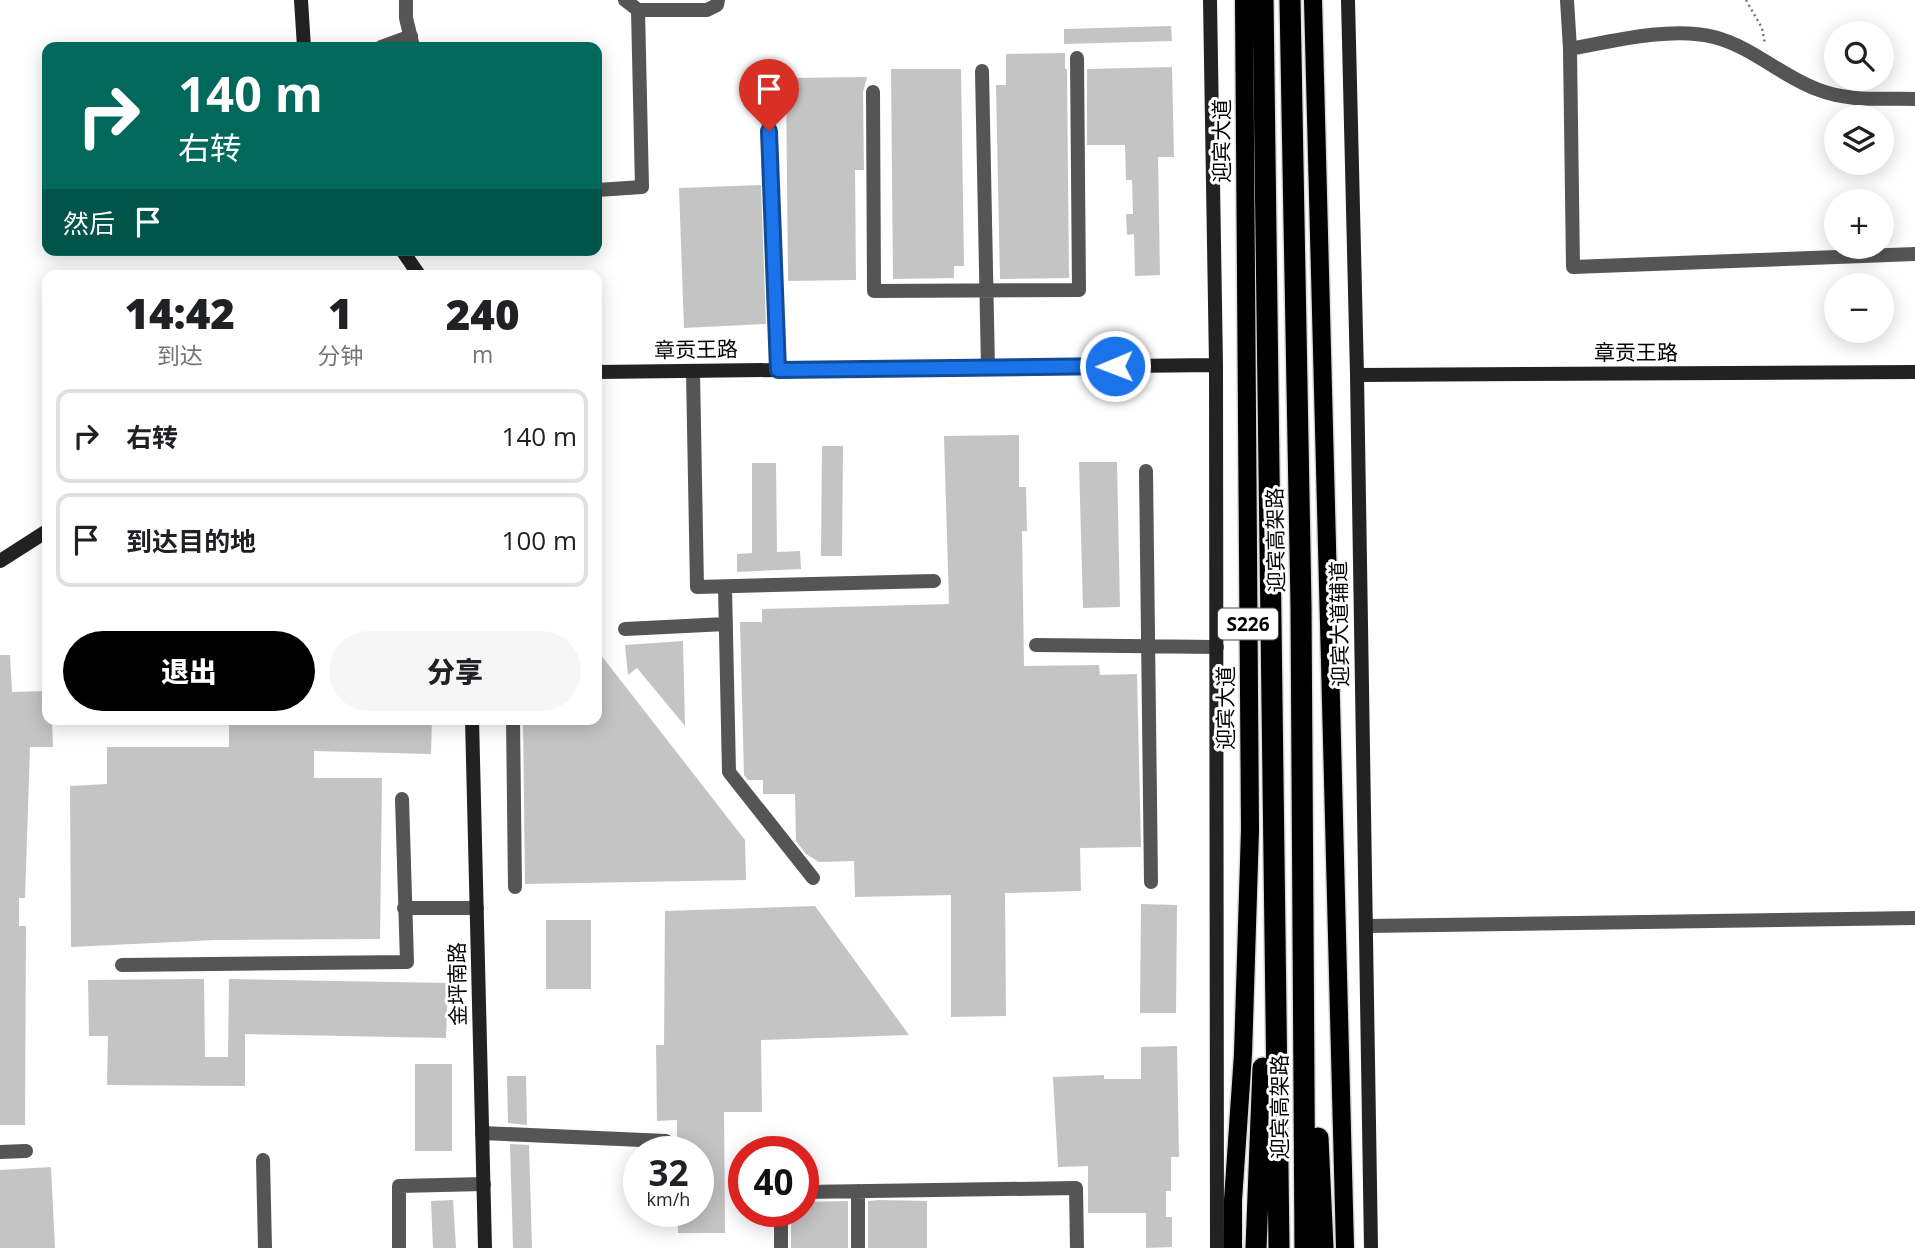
<!DOCTYPE html>
<html lang="zh">
<meta charset="utf-8">
<style>
:root{--surface:#fff;--page:#f6f6f6;--text:#202124;--muted:#757577;--line:#e0e0e0;--accent:#000}
body{margin:0;font-family:"Open Sans","Noto Sans SC",sans-serif;background:var(--page);color:var(--text);height:100vh;display:flex;flex-direction:column;font-size:26px;white-space:nowrap}
*{box-sizing:border-box;margin:0}
p{font-size:23px;color:var(--muted)}
.icon{flex:none;width:38px;height:38px;fill:none;stroke:currentColor;stroke-width:2;stroke-linecap:round;stroke-linejoin:round}
.map{position:relative;flex:1;overflow:hidden}
.drawer{position:absolute;left:42px;top:270px;width:560px;height:455px;display:flex;flex-direction:column;background:var(--surface);border-radius:14px;box-shadow:0 4px 18px #0003}
.drawer>*{flex:none}
.guide{position:absolute;left:42px;top:42px;width:560px;height:214px;border-radius:14px;box-shadow:0 4px 18px #0003;background:#00695c;color:#fff;overflow:hidden}
.controls{position:absolute;left:1824px;top:21px;display:grid;gap:14px}
.controls a{display:grid;place-items:center;width:70px;height:70px;border-radius:50%;background:var(--surface);box-shadow:0 4px 18px #0003;font-size:35px}
.speed{position:absolute;left:623px;top:1136px;display:flex;gap:14px;font-size:35px;font-weight:700;text-align:center}
.speed>*{display:grid;place-content:center;width:91px;height:91px;border-radius:50%;background:var(--surface);box-shadow:0 4px 18px #0003;line-height:1}
.speed small{font-size:18px;font-weight:400}
.speed .limit{border:10px solid #d22;background:#fff;color:#111}
.pin{position:absolute;display:grid;place-items:center;width:60px;height:60px;color:#fff;margin:-72px -30px;border-radius:50% 50% 50% 0;rotate:-45deg;box-shadow:0 0 7px #0007}
.pin .icon{rotate:45deg}
.me{position:absolute;width:77px;margin:-38px;rotate:269deg;stroke-linejoin:round;filter:drop-shadow(0 0 5px #0008)}
.turn{display:flex;align-items:center;gap:24px;height:147px;padding:0 21px;font-size:32px}
.turn .icon{width:91px;height:91px;stroke-width:2.5}
.turn b{display:block;font-size:49px;line-height:60px}
.then{display:flex;align-items:center;height:66px;padding:0 21px;background:#0003;gap:14px;font-size:26px}
.eta{display:flex;justify-content:space-evenly;align-items:center;height:119px;text-align:center}
.eta b{font-size:42px;font-weight:800;line-height:49px}
.button{display:flex;gap:14px;margin-top:auto;padding:14px 21px}
.button a{flex:1;height:80px;border-radius:42px;background:var(--accent);color:#fff;font-size:28px;font-weight:800;line-height:80px;text-align:center}
.button a+a{background:var(--page);color:var(--text)}
ul{padding:0;list-style:none}
li{display:flex;align-items:center;gap:21px;height:94px;margin:0 14px 10px;padding:0 7px;border:4px solid var(--line);border-radius:14px}
li div{flex:1}
li b{display:block;font-size:26px}
li em{font-style:normal}
.map>svg:first-child{display:block}
.building{fill:#c4c4c4}
.lines{fill:none;stroke-linecap:round;stroke-linejoin:round}
.primary-casing{stroke:#dbdbdb;stroke-width:21}
.highway-casing{stroke:#dbdbdb;stroke-width:24}
.path{stroke:#777;stroke-width:2.5;stroke-dasharray:2 3.5;stroke-linecap:butt}
.street{stroke:#555;stroke-width:14}
.secondary{stroke:#222;stroke-width:14}
.primary{stroke:#000;stroke-width:18}
.highway{stroke:#000;stroke-width:21}
.route-casing{stroke:#114b97;stroke-width:18}
.route{stroke:#1a73e8;stroke-width:12}
.labels{text-anchor:middle;stroke-width:6;stroke-linejoin:round;paint-order:stroke}
.shield{fill:#fff;stroke:#4c4c4c;stroke-width:2}
.shield-label{font-size:19px;font-weight:bold;fill:#000}
.street-label{font-size:21px;fill:#000;stroke:#fff}
</style>
<div class="map">
<svg width="1915" height="1248" viewBox="0 0 1915 1248">
<rect width="100%" height="100%" fill="#fff"/>
<path class="building" d="M1171,26l1,15 -108,3v-15z
M1065,53v16h2l2,209 -69,1 -4,-194h10v-31z
M1172,67l2,90h-16l2,118 -25,1 -1,-42 -7,1 -1,-21h7l-1,-34h-6l-1,-35h-38v-76z
M891,69h70l3,197h-10v12l-61,1z
M867,77l-4,15 1,78h-9l1,110 -68,1 -2,-203z
M761,185l5,139 -82,4 -5,-140z
M1019,435v52h7l1,44h-5l2,135 75,-1 1,10 37,-1 4,173 -61,1 1,43 -76,2 1,123 -55,1v-122l-96,2 -1,-36 -35,1 -13,-8 -10,-13 -1,-47h-32v-14h-15l-4,-5 -4,-153h22v-13l187,-5 -5,-168z
M822,446h21l-1,110h-21z
M1079,462h38l3,145 -37,1z
M752,463h24l1,89 23,-1 1,18 -64,3v-18l15,-1z
M683,641l2,85 -48,-58 -9,7 -3,-30z
M597,650l148,190 1,40 -221,4 -2,-165h74z
M0,655h10l2,37 35,-1v28h5l1,28h-23l-5,151h-6v28h7l-1,199h-25z
M229,719h203l-1,35 -117,-3v27h68l-2,161 -165,1 -144,7 -1,-161 37,-2v-37h122z
M1141,904l36,1 -1,108h-36z
M815,906l94,129 -148,5 1,72h-38l1,121h-47v-22h20v-59h-21v-32l-20,1 -1,-76h8l1,-134z
M546,920h45v69h-45z
M204,979l1,78h23l1,-78 219,4 -2,55 -201,-4v52l-138,-1 1,-49h-19l-1,-56z
M1177,1046l2,111h-8v34h-5v26h6v30l-26,1v-35h-58v-47l-30,1 -5,-90 51,-2v4h37v-32z
M415,1064h37v87h-37z
M507,1076h19l1,49 -19,-2z
M510,1144l19,1 3,103h-19z
M51,1167l4,81h-55v-78z
M453,1200l3,48h-23l-2,-47z
M879,1200l48,1v47h-59v-47z
M848,1201v47h-57v-37h12v-9z"/>
<g class="lines">
<defs>
<path id="primary" d="M1313,0l32,1248
M1233,1248v-48l10,-146 7,-224 -6,-830"/>
<path id="highway" d="M1263,0l16,1248
M1290,0l11,606 4,642
M1318,1138l5,110
M1256,1248l7,-180"/>
</defs>
<use href="#primary" class="primary-casing"/>
<use href="#highway" class="highway-casing"/>
<path class="path" d="M1746,0l16,28 3,16"/>
<path class="street" d="M406,0v18l7,29
M625,0l13,10h69l10,-5 1,-5
M1567,0l3,49 3,218 342,-13
M381,47l30,-11
M1570,49c42,-8 102,-23 144,-12 39,10 68,40 105,53 31,12 64,8 96,9
M982,71l6,297
M767,78l11,292
M873,92l1,199 205,-1 -2,-232
M597,190l45,-3 -4,-177
M693,372l4,215 237,-6
M1146,471l5,411
M725,587l4,185 84,106
M625,629l101,-5
M1036,645l181,2
M513,719l2,168
M404,908h73
M1367,926l548,-8
M122,965l285,-3 -5,-163
M482,1133l184,8
M0,1152l26,-1
M263,1160l2,88
M803,1192l273,-4 1,60
M781,1211v37
M399,1248v-62l85,-2
M858,1248v-57"/>
<path class="secondary" d="M301,0l3,47
M1210,0l6,365 1,883
M1348,0l9,375 14,873
M402,250l17,25
M597,372l619,-7
M1357,375l558,-3
M0,561l47,-30
M472,719l13,529"/>
<use href="#primary" class="primary"/>
<use href="#highway" class="highway"/>
</g>
<g class="lines">
<defs>
<path id="route" d="M769,131l9,239 337,-4"/>
</defs>
<use href="#route" class="route-casing"/>
<use href="#route" class="route"/>
</g>
<g class="labels">
<rect class="shield" x="1218" y="608.5" width="60" height="31" rx="5"/>
<g class="shield-label">
<text x="1248" y="631">S226</text>
</g>
<g class="street-label">
<text transform="translate(1222 141) rotate(-90)" y="7">迎宾大道</text>
<text transform="translate(696 350) rotate(-1)" y="7">章贡王路</text>
<text x="1636" y="360">章贡王路</text>
<text transform="translate(1276 540) rotate(-91)" y="7">迎宾高架路</text>
<text transform="translate(1340 624) rotate(-91)" y="7">迎宾大道辅道</text>
<text transform="translate(1226 708) rotate(-90)" y="7">迎宾大道</text>
<text transform="translate(458 984) rotate(-91)" y="7">金坪南路</text>
<text transform="translate(1280 1107) rotate(-90)" y="7">迎宾高架路</text>
</g>
</g>
</svg>
<div class="controls">
<a><svg class="icon" aria-label="search" viewBox="0 0 24 24"><circle cx="10" cy="10" r="6"/><path d="M15 15l6 6"/></svg></a>
<a><svg class="icon" aria-label="layers" viewBox="0 0 24 24"><path d="M12 4l9 5-9 5-9-5zM3 14l9 5 9-5"/></svg></a>
<a>+</a>
<a>−</a>
</div>
<div class="speed"><div>32<small>km/h</small></div><div class="limit">40</div></div>
<div class="pin" style="left:769px;top:131px;background:#d93025"><svg class="icon" aria-label="arrive" viewBox="0 0 24 24"><path d="M6 21V4h12l-3 4 3 4H6"/></svg></div>
<svg class="me" style="left:1115px;top:366px" viewBox="-20 -20 40 40"><circle r="17" fill="#1a73e8" stroke="#fff" stroke-width="3"/><path d="M0-11L8 9 0 5-8 9z" fill="#fff"/></svg>
<div class="guide">
<div class="turn"><svg class="icon" aria-label="right" viewBox="0 0 24 24"><path d="M7 20v-9h11M14 6l5 5-5 5"/></svg><div><b>140 m</b>右转</div></div>
<div class="then">然后<svg class="icon" aria-label="arrive" viewBox="0 0 24 24"><path d="M6 21V4h12l-3 4 3 4H6"/></svg></div>
</div>
<section class="drawer">
<div class="eta">
<div><b>14:42</b><p>到达</p></div>
<div><b>1</b><p>分钟</p></div>
<div><b>240</b><p>m</p></div>
</div>
<ul>
<li><svg class="icon" aria-label="right" viewBox="0 0 24 24"><path d="M7 20v-9h11M14 6l5 5-5 5"/></svg><div><b>右转</b></div><em>140 m</em></li>
<li><svg class="icon" aria-label="arrive" viewBox="0 0 24 24"><path d="M6 21V4h12l-3 4 3 4H6"/></svg><div><b>到达目的地</b></div><em>100 m</em></li>
</ul>
<div class="button"><a>退出</a><a>分享</a></div>
</section>
</div>
